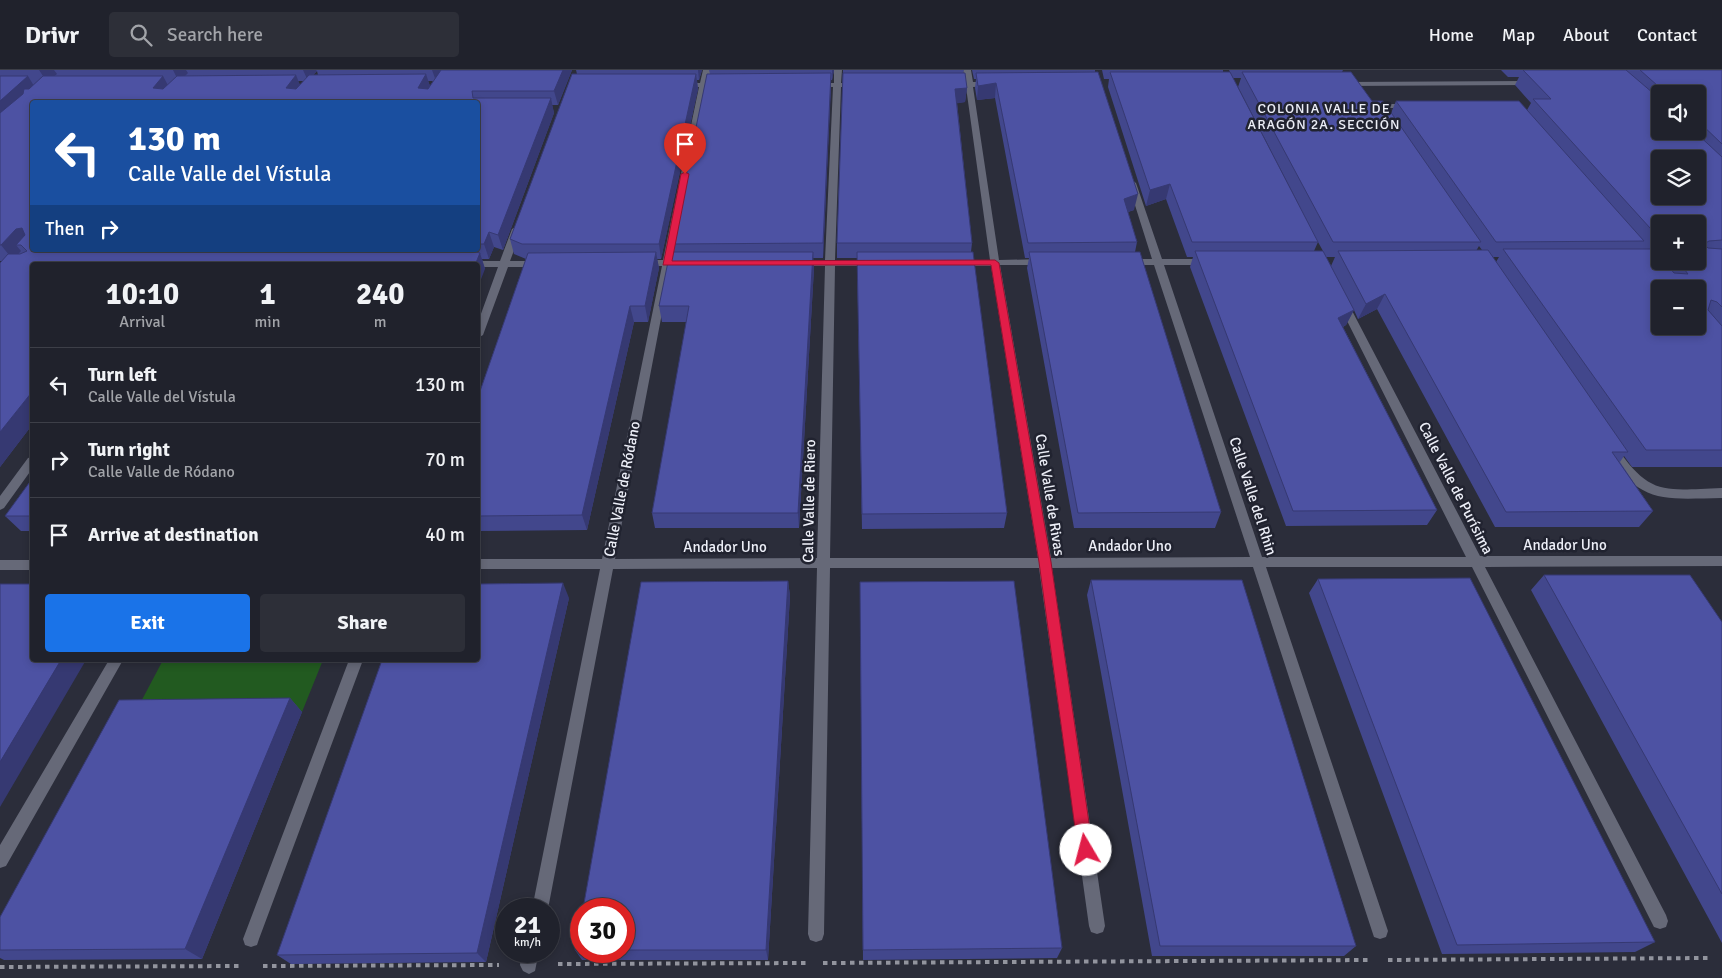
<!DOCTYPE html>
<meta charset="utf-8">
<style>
:root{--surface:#20222c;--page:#2d2f38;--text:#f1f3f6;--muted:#a2a4a9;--line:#3d3f48;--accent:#1a73e8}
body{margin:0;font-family:Signika,sans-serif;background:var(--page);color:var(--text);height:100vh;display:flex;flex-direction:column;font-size:19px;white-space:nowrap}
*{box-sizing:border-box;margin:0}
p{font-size:16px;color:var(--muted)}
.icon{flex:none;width:28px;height:28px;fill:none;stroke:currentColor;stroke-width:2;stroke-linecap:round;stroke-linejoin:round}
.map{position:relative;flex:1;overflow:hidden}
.sheet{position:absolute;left:30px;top:192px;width:450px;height:400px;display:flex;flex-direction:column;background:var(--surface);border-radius:5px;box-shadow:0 2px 8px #0003,0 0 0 1px var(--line)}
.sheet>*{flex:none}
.top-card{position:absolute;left:30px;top:30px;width:450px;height:152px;border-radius:5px;box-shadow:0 2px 8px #0003,0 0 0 1px var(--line);background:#1a4fa0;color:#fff;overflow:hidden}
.buttons{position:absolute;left:1651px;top:15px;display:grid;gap:10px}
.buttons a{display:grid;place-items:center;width:55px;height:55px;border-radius:5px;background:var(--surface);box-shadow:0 2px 8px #0003,0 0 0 1px var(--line);font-size:25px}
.speed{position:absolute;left:495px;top:828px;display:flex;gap:10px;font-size:25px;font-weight:700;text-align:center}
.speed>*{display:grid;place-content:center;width:65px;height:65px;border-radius:50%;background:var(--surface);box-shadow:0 2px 8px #0003,0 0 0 1px var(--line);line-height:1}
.speed small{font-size:12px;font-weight:400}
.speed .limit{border:8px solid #d22;background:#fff;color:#111}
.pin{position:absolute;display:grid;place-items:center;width:42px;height:42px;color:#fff;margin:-51px -21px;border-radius:50% 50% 50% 0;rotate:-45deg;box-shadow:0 0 5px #0007}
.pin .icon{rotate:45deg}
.me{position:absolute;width:55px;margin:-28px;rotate:352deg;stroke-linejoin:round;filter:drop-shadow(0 0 4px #0008)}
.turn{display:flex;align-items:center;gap:18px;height:105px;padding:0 15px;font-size:22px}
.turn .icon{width:65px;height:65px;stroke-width:2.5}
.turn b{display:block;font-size:35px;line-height:42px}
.then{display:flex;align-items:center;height:48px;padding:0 15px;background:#0003;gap:10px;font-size:19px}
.eta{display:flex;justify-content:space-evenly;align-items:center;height:85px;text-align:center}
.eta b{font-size:30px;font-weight:700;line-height:35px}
.button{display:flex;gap:10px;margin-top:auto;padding:10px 15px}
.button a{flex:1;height:58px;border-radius:5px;background:var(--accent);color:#fff;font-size:20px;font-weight:700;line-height:58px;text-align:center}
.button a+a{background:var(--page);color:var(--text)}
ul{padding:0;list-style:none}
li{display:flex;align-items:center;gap:15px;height:75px;padding:0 15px;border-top:1px solid var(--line)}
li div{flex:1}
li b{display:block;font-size:19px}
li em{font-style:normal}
header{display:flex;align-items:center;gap:30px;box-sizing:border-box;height:70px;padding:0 25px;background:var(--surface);border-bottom:1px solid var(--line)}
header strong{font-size:24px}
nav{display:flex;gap:28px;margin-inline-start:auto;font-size:18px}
.search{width:350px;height:45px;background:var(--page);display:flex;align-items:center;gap:12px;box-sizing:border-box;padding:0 18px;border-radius:5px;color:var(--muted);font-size:19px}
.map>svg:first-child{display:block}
.green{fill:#225a20}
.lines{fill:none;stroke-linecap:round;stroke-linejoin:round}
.path{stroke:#92949e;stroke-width:4;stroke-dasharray:4.5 4.5;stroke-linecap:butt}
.minor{fill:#666978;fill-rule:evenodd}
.wall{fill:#42478c;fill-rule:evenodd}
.shaded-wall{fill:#363972}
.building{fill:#4d52a3;stroke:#363972;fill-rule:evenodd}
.route{fill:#e11d48;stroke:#92132f}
.labels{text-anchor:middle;stroke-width:5;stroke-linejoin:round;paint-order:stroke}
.far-neighbourhood-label{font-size:14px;letter-spacing:1px;fill:#eceef7;stroke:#212330}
.street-label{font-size:15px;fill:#eceef7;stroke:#212330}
</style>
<header>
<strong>Drivr</strong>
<div class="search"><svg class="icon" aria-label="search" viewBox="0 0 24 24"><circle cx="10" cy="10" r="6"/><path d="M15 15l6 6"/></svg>Search here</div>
<nav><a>Home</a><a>Map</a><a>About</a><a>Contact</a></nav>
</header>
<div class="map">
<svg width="1722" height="908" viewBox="0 0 1722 908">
<rect width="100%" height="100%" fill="#2b2d3a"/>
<path class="green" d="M163,590h160l-21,52 -167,1z"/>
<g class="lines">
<path class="path" d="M1388,890l321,-2
M823,893l549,-3
M558,894l251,-1
M263,896l236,-1
M0,897l239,-1"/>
<path class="minor" d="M703,0h8l-3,13h13l4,2 -4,2h-14l-35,173h13l5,3 -5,3h-14l-56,293 202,-1 8,-292h-27l-5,-3 5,-3h27l8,-173h-19l-4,-2 4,-2h20v-13h8l-1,13h18l4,2 -4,2h-18l-6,173h38l5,3 -5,3h-38l-5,292h208l-47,-292h-33l-5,-3 5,-3h32l-24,-173h-15l-4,-2 4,-2 14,-1 -2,-12h8l2,12h18l4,2 -4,2 -18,1 26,173 46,-1 5,3 -5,3h-45l51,293 199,-1 -96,-292h-26l-5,-3 5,-3h24l-24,-76 4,-3 4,3 26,76h46l5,3 -5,3h-44l98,292h204l-128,-254 5,-3 5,3 132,253h242v10l-237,1 181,348 2,6 -2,6 -6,2 -6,-2 -182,-360h-206l122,364 -2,6 -6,2 -6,-2 -2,-6 -119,-364 -201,1 53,358 -2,6 -6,2 -6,-2 -2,-6 -50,-358h-209l-6,366 -2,6 -6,2 -6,-2 -2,-6 9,-366 -204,1 -65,340h-16l68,-340h-122v-10h124l60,-293h-19l-5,-3 5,-3h20l36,-173h-18l-4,-2 4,-2h19z
M1537,11v4h-3l-190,1 -4,-2 4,-2z
M1373,34h38l4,2 -4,2h-38z
M517,156l5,3 -12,32h30l5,3 -5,3h-32l-25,68 -5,3v-16l20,-55h-20v-2l-15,-1 5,-3h32l12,-32z
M1611,374l4,1c35,52 49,45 107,43v10c-60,1 -83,7 -117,-50z
M32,387v12l-28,39 -4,2v-14l28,-38z
M0,490h32v10h-32z
M109,590h14l-117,206 -6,2v-23z
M349,590h14l-104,279 -2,6 -6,2 -6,-2 -2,-6z
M522,881h17l-4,20 -6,3 -6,-3 -3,-6z"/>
</g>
<path class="wall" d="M0,0h572l-14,35h-6l2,8 -51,137 -9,-3 -5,12h-7l3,10 -453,-4v160l-32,42v-204l2,-2h-2zM317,1l1,4h-5zM298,11h6l-4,4zM428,11h5l-3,5zM478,32v148h-132l1,1h-6l1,-1h-158v1h-2l1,-1h-151z
M576,0h126l-3,10h-2l1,9 -37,170h-4l2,9 -11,54h-14l-47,208 -109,1v-134l48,-138 -12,-5 -4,-15 67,-165z
M709,0h125l-2,10h-1l-8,178h-10l1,10 -15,260h-144l-3,-15 35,-191h-25l-3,-16 14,-54 -1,-8 38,-170z
M843,0h121l-1,3 4,15 -2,14 -8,1 15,140 -1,9 36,261 -3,15 -142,1 -5,-271h-20v-15z
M972,0h123v2l39,138 -6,2 9,30 -2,10 86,260 -6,16h-141l-47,-260 2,-10h-4l-30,-160 -18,2 -2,-12 1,-9h-2z
M1102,0h121v2l76,133 -61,-118 3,-9h-8l-4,-8h114l-1,2 30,29 19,12 5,-12 131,9 4,-7 -16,-18 4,-8h-11l-7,-7h221v397h-90l-8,-11 -4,6 33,49 -14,16h-144l-118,-218 -19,10 -4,-9 -8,15 -3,2 94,183 -10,15 -141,1 -96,-259 3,-10h-6l-21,-58 -20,7 -38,-119 1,-8h-5zM1660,24h38v37h-38zM1660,154l38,37h-38l-1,-5h1zM1318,172l5,9h-9zM1479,176l3,4 -6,1zM1326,187h9l-4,9zM1492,187h7l-3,5z
M32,409v52h-11l-16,-15z
M1544,505l178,47v321l-191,-353z
M1318,509l337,363 -20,10 -193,2 -133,-361z
M1091,510l265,366 -12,10h-192l-65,-361z
M788,511l2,15 -22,364h-186l-7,-10 6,-32v33h43v-42z
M860,512l202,366 -5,10 -194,2z
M569,528l-83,364 -195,2 -14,-9z
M290,628l12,14 -100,247 -198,1 -4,-2v-41z"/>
<path class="shaded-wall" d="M39,0h15l3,4 -10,8z
M173,0h13l2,3 -9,9z
M303,0h13l1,1 -9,10z
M432,0h11l-7,11z
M563,0h9l-14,35 -4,-14z
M698,0h4l-3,10z
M832,0h2l-2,10z
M831,3v15l-8,170v-15z
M426,4l5,15 -8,13 -5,-14z
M696,4l2,15 -37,170 -2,-15z
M296,5l6,15 -16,-2z
M28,6l9,15 -37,34v-24z
M163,6l8,15 -18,-3z
M996,13l-1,15 -18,2 1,-14z
M967,18l-2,14 -11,2 1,-15z
M551,28l3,15 -51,137 -5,-15z
M1170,114l-4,15 -20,7 4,-16z
M1138,124l-4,16 -13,4 3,-15z
M22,158l10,15 -11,2h-5l5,6 -8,9 -12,-15 15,-16z
M489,162l5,15 -5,12 -5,-15z
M63,180h10l7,10 -16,-9z
M169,180h14l-8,10z
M331,180h11l-6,9z
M656,182l3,16 -11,54 -3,-16z
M813,182l1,16 -15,260 -1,-15z
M480,183l5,16 -7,18v-22h-3z
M1385,224l-8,15 -19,10 8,-15z
M630,236l4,16 -47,208 -5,-15z
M1354,240l-8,15 -15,8 7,-15z
M32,322v33l-32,42v-35z
M788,511l2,15 -22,364 -2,-10z
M563,513l6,15 -83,364 -9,-9z
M61,590h25l-86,147v-45z
M290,628l12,14 -100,247 -17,-10z"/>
<path class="building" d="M441,0h122l-9,21h-82l1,7h78l-53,137 -9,-3 -5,12h-6v-142h-446v148h31l1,1h407l9,2 -5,12h-443v127l-32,40v-169l8,-9h12l7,-3 -6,-6h-5l9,-10 -3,-7 -6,1 -15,16h-1v-132l23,-19 1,-5h5l14,-13h120l-10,12 10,1 14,-13 119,-1 -10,13 10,1 13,-14 117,-1 -8,14 10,1z
M1523,0h103l34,29v32h34l28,26v83l-13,1 -5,3 4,4 14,1v58l-5,-5 -6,-2 -3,10 14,16v124h-76l-143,-201h150l7,8v4h4l10,12 14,1 -10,-13h20v-37h-38v15l-127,-140h18zM1660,89h38v37h-38zM1660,219h38v37h-38z
M1640,0h82v74l-24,-23v-27h-31z
M1098,2l40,122 -14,5 13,43 -109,1 -32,-160 -18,3 -2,-13z
M1110,2h120l88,170h-126l-22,-58 -20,6z
M1242,2h109l21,29h11l98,141h-148z
M831,3l-8,170 -151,1 35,-170z
M843,3h122l2,15 -12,1 17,154h-135z
M572,4h124l-37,170h-137l-12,-5z
M0,6h28l-28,25z
M1396,31h123l125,140 -148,1z
M1488,180l140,202h-16l41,59 -147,1 -121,-218 -19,10 -28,-53z
M1195,181h128l31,59 -16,8 99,192 -144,1z
M656,182l-11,54h-15l-48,209 -104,1v-119l50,-144z
M670,182h143l-15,261h-146l37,-207h-30z
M857,182h116l34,261 -145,1z
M1029,182h111l81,260 -143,1z
M32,409v37h-27z
M1544,505h146l32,47v272z
M1470,508l185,364 -198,3 -139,-366z
M1091,510h151l114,366h-196z
M788,511l-22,369h-142v-41h-41l58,-327z
M1014,511l48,367 -199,2 -3,-368z
M563,513l-86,370 -200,2 105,-295h96v-76z
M0,514h32v76h29l-61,102z
M290,628l-105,251 -185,1v-33l119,-217z
M581,848v32h-6z"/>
<path class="route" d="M685,102l4,2 -17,87 323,-1 4,3 52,299 42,288 -2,5 -5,2 -6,-2 -2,-5 -39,-288 -48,-297h-328l18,-91z"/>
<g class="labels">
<g class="far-neighbourhood-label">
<text x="1324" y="43">COLONIA VALLE DE<tspan x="1324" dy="16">ARAGÓN 2A. SECCIÓN</tspan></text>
</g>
<g class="street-label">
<text transform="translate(1456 418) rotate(63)" y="5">Calle Valle de Purísima</text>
<text transform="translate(622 419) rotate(-79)" y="5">Calle Valle de Ródano</text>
<text transform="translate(1050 425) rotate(81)" y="5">Calle Valle de Rivas</text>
<text transform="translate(1253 426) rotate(72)" y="5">Calle Valle del Rhin</text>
<text transform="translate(809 431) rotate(-89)" y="5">Calle Valle de Riero</text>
<text x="1565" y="480">Andador Uno</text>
<text x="1130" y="481">Andador Uno</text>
<text x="725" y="482">Andador Uno</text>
</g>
</g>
</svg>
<div class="buttons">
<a><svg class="icon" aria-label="sound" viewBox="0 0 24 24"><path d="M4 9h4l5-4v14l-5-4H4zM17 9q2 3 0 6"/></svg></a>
<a><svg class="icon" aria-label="layers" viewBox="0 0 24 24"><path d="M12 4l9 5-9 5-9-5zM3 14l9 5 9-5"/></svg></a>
<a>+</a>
<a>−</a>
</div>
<div class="speed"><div>21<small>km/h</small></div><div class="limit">30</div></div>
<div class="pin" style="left:685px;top:104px;background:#d93025"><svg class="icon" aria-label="arrive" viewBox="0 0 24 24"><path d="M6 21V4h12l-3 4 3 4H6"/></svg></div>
<svg class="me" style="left:1086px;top:780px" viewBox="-20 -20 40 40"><circle r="19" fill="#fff"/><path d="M0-13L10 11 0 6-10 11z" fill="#e11d48"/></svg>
<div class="top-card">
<div class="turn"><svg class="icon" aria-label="left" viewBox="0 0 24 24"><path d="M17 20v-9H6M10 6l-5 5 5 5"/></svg><div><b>130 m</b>Calle Valle del Vístula</div></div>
<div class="then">Then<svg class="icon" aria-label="right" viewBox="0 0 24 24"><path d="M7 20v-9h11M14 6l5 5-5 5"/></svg></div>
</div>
<section class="sheet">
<div class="eta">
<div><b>10:10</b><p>Arrival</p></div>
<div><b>1</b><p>min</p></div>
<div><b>240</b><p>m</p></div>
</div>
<ul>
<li><svg class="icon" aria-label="left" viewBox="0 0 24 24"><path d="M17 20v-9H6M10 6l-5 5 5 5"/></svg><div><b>Turn left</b><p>Calle Valle del Vístula</p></div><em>130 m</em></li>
<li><svg class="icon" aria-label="right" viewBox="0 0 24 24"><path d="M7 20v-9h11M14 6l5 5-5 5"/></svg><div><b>Turn right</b><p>Calle Valle de Ródano</p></div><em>70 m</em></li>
<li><svg class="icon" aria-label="arrive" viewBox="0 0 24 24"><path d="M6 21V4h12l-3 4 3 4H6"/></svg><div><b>Arrive at destination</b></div><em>40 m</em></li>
</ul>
<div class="button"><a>Exit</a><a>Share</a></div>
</section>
</div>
